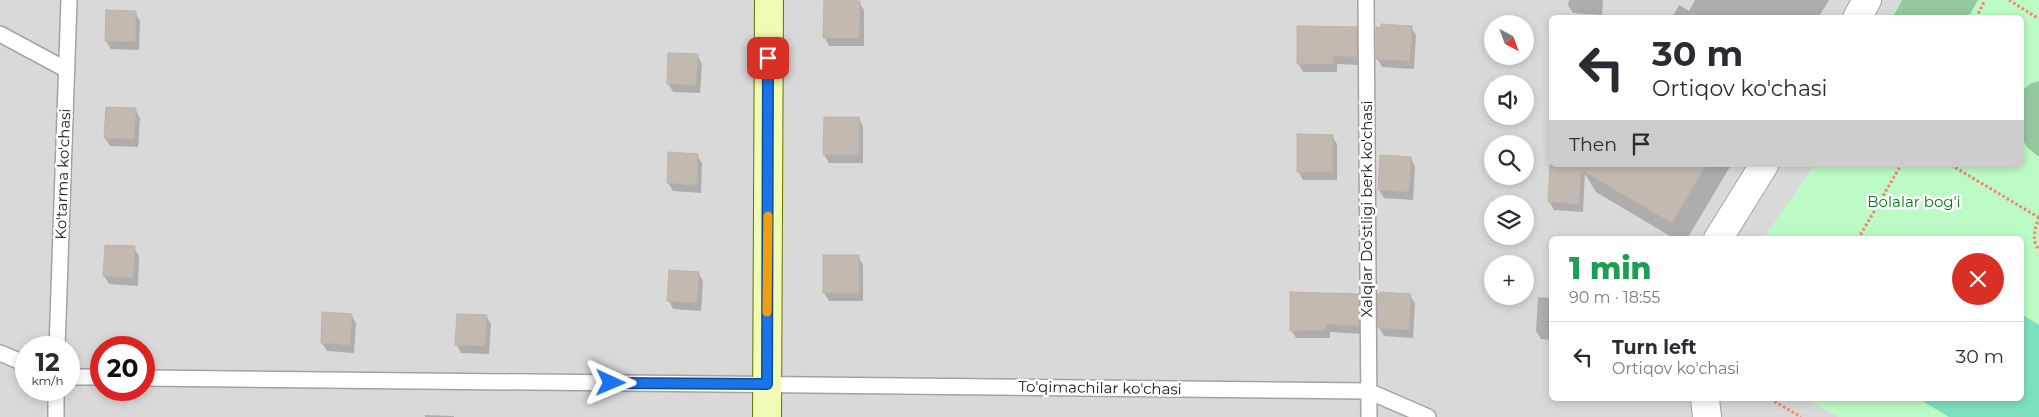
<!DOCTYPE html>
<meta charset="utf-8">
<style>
:root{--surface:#fff;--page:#f2f2f3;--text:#2b2b33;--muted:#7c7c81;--line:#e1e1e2}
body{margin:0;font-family:Montserrat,sans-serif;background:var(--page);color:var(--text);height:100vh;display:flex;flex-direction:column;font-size:19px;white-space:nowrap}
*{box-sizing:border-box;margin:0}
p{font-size:16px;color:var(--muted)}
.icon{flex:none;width:28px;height:28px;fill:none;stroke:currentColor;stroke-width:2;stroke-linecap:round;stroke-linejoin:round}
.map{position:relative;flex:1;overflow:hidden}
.sheet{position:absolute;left:1549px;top:236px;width:475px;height:165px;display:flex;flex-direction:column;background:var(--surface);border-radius:8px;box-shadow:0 2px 8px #0003}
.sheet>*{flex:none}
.hud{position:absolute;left:1549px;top:15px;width:475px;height:152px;border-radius:8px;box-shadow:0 2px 8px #0003;background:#fff;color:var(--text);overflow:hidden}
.needle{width:32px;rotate:139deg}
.buttons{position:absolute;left:1484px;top:15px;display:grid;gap:10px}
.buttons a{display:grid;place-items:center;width:50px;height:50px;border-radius:50%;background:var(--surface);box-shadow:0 2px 8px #0003;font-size:25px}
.speed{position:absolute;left:15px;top:336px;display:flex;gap:10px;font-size:25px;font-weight:700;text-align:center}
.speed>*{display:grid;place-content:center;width:65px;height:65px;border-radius:50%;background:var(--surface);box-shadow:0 2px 8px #0003;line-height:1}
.speed small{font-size:12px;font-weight:400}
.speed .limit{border:8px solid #d22;background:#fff;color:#111}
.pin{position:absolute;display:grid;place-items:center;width:42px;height:42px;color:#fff;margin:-21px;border-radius:10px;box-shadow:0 2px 8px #0006}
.me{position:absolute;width:55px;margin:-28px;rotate:91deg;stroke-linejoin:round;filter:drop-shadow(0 0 4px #0008)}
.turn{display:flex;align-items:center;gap:18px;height:105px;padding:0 20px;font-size:22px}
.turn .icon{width:65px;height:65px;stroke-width:2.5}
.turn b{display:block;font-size:35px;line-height:42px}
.then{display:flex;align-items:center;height:48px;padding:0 20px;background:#0003;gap:10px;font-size:19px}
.round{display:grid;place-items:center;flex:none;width:52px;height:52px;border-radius:26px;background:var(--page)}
.overview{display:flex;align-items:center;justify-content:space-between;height:85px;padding:0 20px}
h1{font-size:30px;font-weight:800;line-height:38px;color:#1e9e55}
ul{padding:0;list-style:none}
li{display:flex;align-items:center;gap:15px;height:70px;padding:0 20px;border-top:1px solid var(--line)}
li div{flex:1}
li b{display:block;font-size:19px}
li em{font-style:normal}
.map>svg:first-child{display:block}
.residential{fill:#dad9d9;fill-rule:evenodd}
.park{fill:#bcfbc6}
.pitch{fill:#7de0c1}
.shadow{fill:#0003}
.building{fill:#c2bab1;stroke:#c0b2a4}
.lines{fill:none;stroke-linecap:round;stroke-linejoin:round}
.lane-casing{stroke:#a3a3a3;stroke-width:18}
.street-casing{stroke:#a3a3a3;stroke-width:30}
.secondary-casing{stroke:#607502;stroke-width:30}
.path{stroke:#fd7e64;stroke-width:3;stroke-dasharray:2.5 2.5;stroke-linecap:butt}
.lane{stroke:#fff;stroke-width:15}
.street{stroke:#fff;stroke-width:28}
.secondary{stroke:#f2fbb3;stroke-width:28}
.route-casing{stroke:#114b97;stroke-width:12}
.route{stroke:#1a73e8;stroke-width:9}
.slow{stroke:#f59e0b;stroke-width:9}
.labels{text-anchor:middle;stroke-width:5;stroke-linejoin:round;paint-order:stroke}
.street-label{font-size:15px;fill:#1c1c1c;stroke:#fff}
.park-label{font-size:15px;fill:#087c1a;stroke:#fff}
</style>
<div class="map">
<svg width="2039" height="417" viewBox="0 0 2039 417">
<rect width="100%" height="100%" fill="#eeebe2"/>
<path class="residential" d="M0,0h2039v417h-2039zM1551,18h470v147h-470zM1492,24h33v32h-33zM1492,84h33v32h-33zM1492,144h33v32h-33zM1492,204h33v32h-33zM1551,239h470v160h-470zM1492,264h33v32h-33zM26,348h43v42h-43zM101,348h43v42h-43z"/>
<path class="park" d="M1901,0h138v417h-201l-31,-18h214v-160h-258l51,-74h207v-147l-131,-1z"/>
<path class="pitch" d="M2021,314l18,11v92h-90l-30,-18h102z"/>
<path class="shadow" d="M1569,0h34l-1,15 -29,-2 -5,-8z
M1695,0h134l-11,18h-146l7,-13 10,6z
M1902,0h76l-10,18h-76z
M859,2l5,8v36h-35l-4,-8z
M135,12l5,9 -1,29 -28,-1 -5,-8z
M1411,27l5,8 -2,34 -32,-2 -5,-9z
M1356,28l5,9v28l-24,-1v8h-34l-5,-9z
M697,55l5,9 -2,29 -27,-1 -5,-9z
M2039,81v76l-12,-10 -6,-10v-46l9,-7z
M135,109l5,9 -2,29 -28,-1 -5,-8z
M859,118l4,9v36h-34l-5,-9z
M1332,136l5,8v36h-34l-5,-9z
M669,154l28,1 5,8 -1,30 -28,-2 -5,-8z
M1381,157l30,1 4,9 -2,33 -29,-2 -5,-8z
M1587,165h144l-44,74h-12l-79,-47 -11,-18 -2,38 -29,-2 -5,-9 31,-31 2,3z
M134,248l5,8 -1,30 -29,-2 -5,-8z
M858,256l5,9v36h-34l-5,-8z
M670,272l28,1 5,8 -2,30 -28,-2 -4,-8z
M1358,295l5,8v31l-33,-2v6h-34l-5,-8z
M1410,295l5,9 -2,34 -29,-2 -5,-9z
M1538,297l13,1v42l-10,-1 -5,-8z
M351,315l5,8 -2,30 -27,-2 -5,-8z
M486,316l5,8 -2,30 -28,-1 -4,-8z
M425,415l29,1v1h-29z"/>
<path class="building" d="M824,0l36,1 -1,37h-36z
M106,10l30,1 -1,31 -30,-1z
M1381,24l31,2 -2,35 -34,-2v-32l5,1z
M1297,26l60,1v30l-24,-1v8h-36z
M668,53l30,1 -2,31 -29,-1z
M106,107l30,1 -2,31 -30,-1z
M824,117h35v38h-36z
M1297,134l36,1v37h-36z
M668,152l30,2 -1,31 -30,-2z
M1380,155l31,2 -2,35 -31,-2z
M1550,165h156l-34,58 -91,-53 -2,34 -31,-2z
M105,245l30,1 -2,32 -30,-2z
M823,255h36v38h-36z
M669,270l30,2 -2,31 -30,-2z
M1290,292l69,2v32l-33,-2v6l-36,1z
M1380,292l31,2 -2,36 -31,-2 -1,-34h3z
M322,312l30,2 -2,31 -29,-2z
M457,314l30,1 -2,31 -30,-1z"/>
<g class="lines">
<defs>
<path id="lane" d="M1366,0l3,417
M0,34l67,36
M57,348l12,-348
M0,353l26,11
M69,377h32
M144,378l1224,13 60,26
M56,390v27"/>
<path id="street" d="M1857,18l10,-18
M1718,239l46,-74
M1705,399l2,18"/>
<path id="secondary" d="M767,417l2,-417"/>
</defs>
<use href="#lane" class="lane-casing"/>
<use href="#street" class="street-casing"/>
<use href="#secondary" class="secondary-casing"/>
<path class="path" d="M2009,0l30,19
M1976,18l9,-18
M1951,165l87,52
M2039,217c-4,11 -8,23 0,33
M1858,239l43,-74
M1770,399l31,18"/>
<use href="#lane" class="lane"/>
<use href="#street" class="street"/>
<use href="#secondary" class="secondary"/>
</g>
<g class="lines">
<defs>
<path id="route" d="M611,383l156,1 1,-326"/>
</defs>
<use href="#route" class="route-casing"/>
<use href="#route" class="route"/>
<path class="slow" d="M767,312l1,-96"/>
</g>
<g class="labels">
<g class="street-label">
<text transform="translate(63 174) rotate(-88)" y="5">Ko'tarma ko'chasi</text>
<text transform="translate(1367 209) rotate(-90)" y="5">Xalqlar Do'stligi berk ko'chasi</text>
<text transform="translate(1100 388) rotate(1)" y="5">To'qimachilar ko'chasi</text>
</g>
<g class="park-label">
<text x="1914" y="207">Bolalar bog'i</text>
</g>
</g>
</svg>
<div class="buttons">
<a><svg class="needle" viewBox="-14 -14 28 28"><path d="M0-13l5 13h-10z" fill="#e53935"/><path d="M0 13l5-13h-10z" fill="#7c7c81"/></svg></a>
<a><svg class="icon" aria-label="sound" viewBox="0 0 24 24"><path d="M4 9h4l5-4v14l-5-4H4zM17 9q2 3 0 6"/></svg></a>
<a><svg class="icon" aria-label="search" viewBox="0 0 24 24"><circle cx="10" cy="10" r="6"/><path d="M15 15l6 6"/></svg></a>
<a><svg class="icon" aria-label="layers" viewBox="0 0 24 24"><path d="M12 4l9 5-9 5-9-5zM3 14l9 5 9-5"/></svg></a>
<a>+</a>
</div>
<div class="speed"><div>12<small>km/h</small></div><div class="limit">20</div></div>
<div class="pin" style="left:768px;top:58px;background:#d93025"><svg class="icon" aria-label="arrive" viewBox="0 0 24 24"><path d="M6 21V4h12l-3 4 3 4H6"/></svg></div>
<svg class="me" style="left:611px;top:383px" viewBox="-20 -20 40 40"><path d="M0-17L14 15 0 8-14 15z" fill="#1a73e8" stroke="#fff" stroke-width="4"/></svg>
<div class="hud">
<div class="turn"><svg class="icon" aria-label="left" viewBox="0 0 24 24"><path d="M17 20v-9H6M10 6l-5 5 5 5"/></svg><div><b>30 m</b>Ortiqov ko'chasi</div></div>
<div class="then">Then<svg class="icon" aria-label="arrive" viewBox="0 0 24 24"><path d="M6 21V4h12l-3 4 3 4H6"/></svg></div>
</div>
<section class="sheet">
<div class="overview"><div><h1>1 min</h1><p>90 m · 18:55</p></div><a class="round" style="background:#d93025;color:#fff"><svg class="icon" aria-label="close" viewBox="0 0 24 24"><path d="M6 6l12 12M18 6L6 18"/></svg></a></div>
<ul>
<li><svg class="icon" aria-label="left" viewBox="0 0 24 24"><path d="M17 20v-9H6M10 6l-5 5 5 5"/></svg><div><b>Turn left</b><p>Ortiqov ko'chasi</p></div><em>30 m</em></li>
</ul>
</section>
</div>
